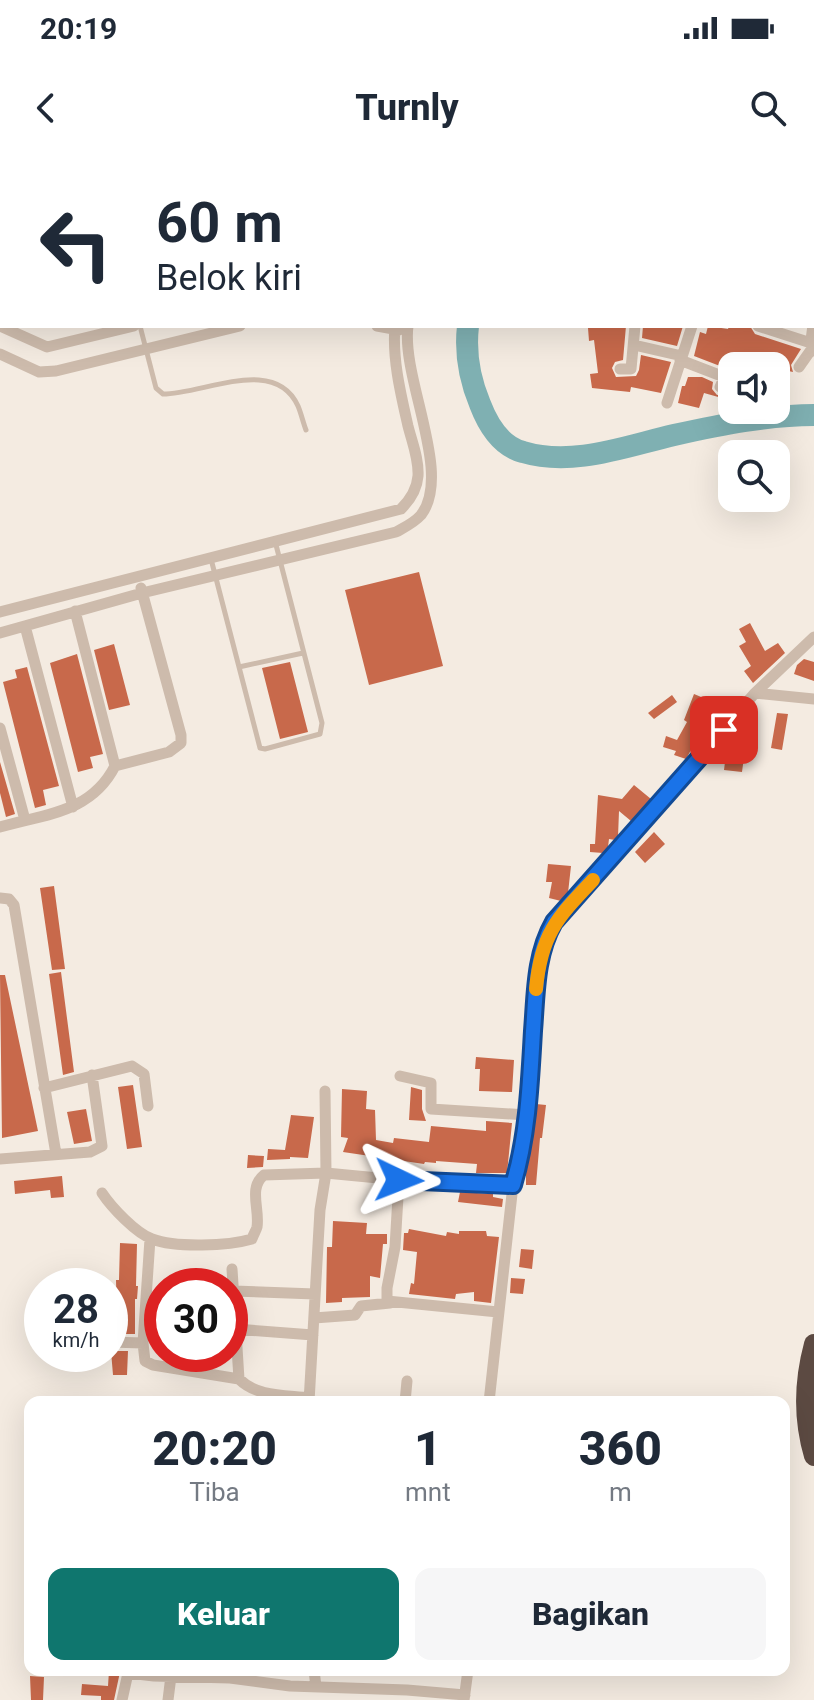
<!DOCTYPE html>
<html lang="id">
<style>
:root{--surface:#fff;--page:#f6f6f7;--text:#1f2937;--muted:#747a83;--accent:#0f766e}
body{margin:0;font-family:Roboto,sans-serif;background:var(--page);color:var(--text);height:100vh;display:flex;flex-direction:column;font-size:30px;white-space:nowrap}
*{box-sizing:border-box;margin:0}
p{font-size:26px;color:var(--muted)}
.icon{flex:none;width:44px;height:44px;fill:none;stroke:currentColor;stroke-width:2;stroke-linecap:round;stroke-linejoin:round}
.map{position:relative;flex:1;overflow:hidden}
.drawer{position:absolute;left:24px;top:1236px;width:766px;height:280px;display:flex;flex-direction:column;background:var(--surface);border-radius:16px;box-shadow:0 8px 32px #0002}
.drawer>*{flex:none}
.hud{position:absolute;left:0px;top:0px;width:814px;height:168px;box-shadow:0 8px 32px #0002;background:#fff;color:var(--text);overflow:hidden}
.tools{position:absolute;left:718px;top:192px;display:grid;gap:16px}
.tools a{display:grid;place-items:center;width:72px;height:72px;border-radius:16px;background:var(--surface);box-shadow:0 8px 32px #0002;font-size:40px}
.speed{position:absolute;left:24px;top:1108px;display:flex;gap:16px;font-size:40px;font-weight:700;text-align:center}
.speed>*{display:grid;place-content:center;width:104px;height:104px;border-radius:50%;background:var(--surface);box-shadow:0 8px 32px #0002;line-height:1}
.speed small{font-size:20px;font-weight:400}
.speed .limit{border:12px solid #d22;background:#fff;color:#111}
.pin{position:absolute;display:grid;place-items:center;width:68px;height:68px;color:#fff;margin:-34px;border-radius:16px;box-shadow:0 4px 12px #0006}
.me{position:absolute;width:88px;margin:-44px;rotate:92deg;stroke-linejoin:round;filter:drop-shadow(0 0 6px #0008)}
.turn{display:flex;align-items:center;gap:28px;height:168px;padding:0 24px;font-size:36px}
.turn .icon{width:104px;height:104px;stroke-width:2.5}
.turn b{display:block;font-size:56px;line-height:68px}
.eta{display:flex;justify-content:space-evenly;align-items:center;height:136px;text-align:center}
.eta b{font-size:48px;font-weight:800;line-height:56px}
.button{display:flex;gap:16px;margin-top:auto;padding:16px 24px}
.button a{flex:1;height:92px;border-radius:16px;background:var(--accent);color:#fff;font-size:32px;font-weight:800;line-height:92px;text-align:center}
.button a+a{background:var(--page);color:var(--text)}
.status{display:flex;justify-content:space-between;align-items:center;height:56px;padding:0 40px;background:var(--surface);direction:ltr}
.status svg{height:22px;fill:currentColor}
header{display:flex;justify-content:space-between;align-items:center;height:104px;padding:0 24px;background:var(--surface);font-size:36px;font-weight:800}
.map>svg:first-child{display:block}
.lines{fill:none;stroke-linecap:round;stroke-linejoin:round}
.river{stroke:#7fb0b2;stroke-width:22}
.building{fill:#c8694b}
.service{stroke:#cdbbac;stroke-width:5}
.minor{stroke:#cdbbac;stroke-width:11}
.motorway{stroke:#5c4a42;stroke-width:20}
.route-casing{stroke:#114b97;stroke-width:20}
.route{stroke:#1a73e8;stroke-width:14}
.slow{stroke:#f59e0b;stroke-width:14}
</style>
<div class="status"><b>20:19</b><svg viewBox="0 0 49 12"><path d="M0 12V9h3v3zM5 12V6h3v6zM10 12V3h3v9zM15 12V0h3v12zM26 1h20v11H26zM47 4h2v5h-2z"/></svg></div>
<header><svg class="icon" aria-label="back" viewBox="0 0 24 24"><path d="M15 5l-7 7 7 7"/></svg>Turnly<svg class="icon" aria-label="search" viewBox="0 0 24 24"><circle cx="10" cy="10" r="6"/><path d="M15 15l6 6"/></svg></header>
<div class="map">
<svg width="814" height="1540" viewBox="0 0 814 1540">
<rect width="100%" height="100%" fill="#f4ebe1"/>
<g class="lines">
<path class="river" d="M120,0l3,2
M260,2l1,-2
M509,2l1,-2
M468,166c-3,26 2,54 12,78 8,21 20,42 43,48 50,15 103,-6 151,-17 46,-10 93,-20 140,-20"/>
</g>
<path class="building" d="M595,166h31l-3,34 -8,2 -3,6 4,9 20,-1 3,-6 2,-15 30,7 -10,31 -30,-6 -1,5 -38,-4 -2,-14 8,-1 -4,-33 -5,1 -1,-13z
M643,166h40l-6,20 -35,-8z
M708,166l20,3 1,-3h21l5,8 46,15 -10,16 2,7 -9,-2 1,-4h-14l-32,-9 -1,2 -5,-4 -9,2 -4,9 -26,-10 6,-24 6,2z
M688,217h14l11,5 -1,7 5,6 7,-1 5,-6h3v7l-3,5 -25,-7 -5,15 -21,-5 4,-17h3z
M419,412l24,94 -74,19 -24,-95z
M750,463l15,28 13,-8 7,10 -32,30 -9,-12 7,-5 -12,-20 7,-4 -7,-13z
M114,484l16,61 -21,5 -15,-60z
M77,494l26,100 -13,3 3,11 -15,4 -28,-109z
M804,499l10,3v19l-20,-7 3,-9z
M290,502l18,70 -28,7 -18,-71z
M27,507l32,119 -16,4 3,15 -11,3 -32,-126 14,-4 -2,-8z
M694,534l12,5 -8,18 9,5 -7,21 -4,-2 -10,18 -12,-4 2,-4 -13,-4 3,-11 11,4 10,-18 -3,-2z
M672,535l5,7 -23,17 -6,-6z
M777,553l11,1 -6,36 -11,-2z
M726,594l18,3 -2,15 -18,-2z
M0,602l15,52 -9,3 -6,-24z
M634,625l17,14 -20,22 -12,-10 -1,26 -3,3 -6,-1 -1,8 -5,6 -13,-1v-8h5l3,-49 24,4z
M654,672l11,12 -20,19 -10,-11z
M548,704l23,2 -3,27 -7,8 -12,-3 3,-16h-6z
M54,726l11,83 -13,1 -12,-82z
M61,812l13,100 -11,3 -14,-101z
M0,815h5l33,156 -36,7z
M476,897l38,3 -2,32 -33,-1 1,-22h-5z
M133,925l9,62 -15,2 -9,-62z
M411,927l11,3v19l4,12 -17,-1z
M342,929l25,2 -1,18 9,1 1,30 17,3 1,-5 35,4 2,-16 55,5v-10l26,2 -5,50h-31l1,-9 -41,-3v2l-11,-1 -1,2 -81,-12 5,-14 -7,-1z
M536,944l10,1 -4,33h-2l-4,47h-10v-18z
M86,949l6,32 -18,3 -7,-32z
M291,955l23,2 -6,41 -18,-1v2l-23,1 1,-11 17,1z
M248,995l16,1 -1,11 -16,1z
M62,1016l2,21 -13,1 -1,-8 -35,4 -1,-13z
M460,1032l33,2v3l10,2 -1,8 -44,-5z
M333,1061l34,2 -1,11h21v10h-4l-3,34 -10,-2v21l-28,1v4l-16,1 1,-56h5z
M409,1069l37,7 1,-4 12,2v-3h27l1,5 12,1 -8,66 -17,-2v-9l-18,2 -1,5 -46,-5 2,-11 3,1 3,-32 -14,-2 1,-17h4z
M120,1083l17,1 -1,42h2l-1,13h-2v35h-25v-12h7l-1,-42h3z
M521,1089l13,1 -2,19 -13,-2z
M511,1118l14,1 -2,15 -13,-1z
M111,1191h17l-1,24h-14z
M109,1511l11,1 -6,28h-13v-4l-20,-1 1,-11 26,2z
M30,1516l14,1 -1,23h-12z"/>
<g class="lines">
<path class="service" d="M140,166l16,62 7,6c41,0 112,-39 135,12 3,7 5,16 8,24
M211,399l49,189 5,1 55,-15 2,-11 -47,-182
M239,507l64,-14"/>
<path class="minor" d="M443,2v-2
M462,2v-2
M720,2v-2
M766,2v-2
M812,40l2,1
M814,158l-3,22 3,11
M0,166l47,21 87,-21
M377,166l22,4
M758,166l53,17
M634,185l48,11
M0,194l39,18 17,-1 184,-45
M680,200l52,20
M799,207l12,-17
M620,209h11l4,-43
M720,227l10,-24
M667,243l25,-77
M0,452l401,-103c10,-10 16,-20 17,-33 1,-17 -6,-34 -10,-50 -7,-31 -16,-67 -13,-100
M25,466l48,181
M0,473l142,-40 254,-61c9,-5 18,-9 25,-17 32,-41 -20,-137 -13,-189
M755,533l59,6
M0,568l25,92
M115,606l54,-14 12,-9v-8l-40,-147
M0,667c45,-13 91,-14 115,-61l-40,-155
M0,738l9,1 5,6 42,249
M400,916l31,7v26l96,6
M44,928l88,-22 12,8 4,32
M0,999l90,-7 12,-6 -10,-71
M399,1020l-4,67 -8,41v13l111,11
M102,1033c10,15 34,40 50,46 24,9 76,7 100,0 1,-4 4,-8 5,-12 3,-18 -9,-39 7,-52l62,-2 -1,-82
M150,1079l-7,104 2,18 8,4 86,14c18,18 46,16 70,19
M232,1109l7,110
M233,1131l82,3
M146,1155l16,-5
M314,1158l41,-3 6,-9 29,-3
M235,1169l78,6
M110,1182l33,1
M309,1242l11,-192 6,-37 73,7 114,5
M405,1242l2,-21
M489,1242l24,-217c14,-49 16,-98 20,-148 2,-39 1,-80 21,-115l201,-229 59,-56
M314,1510l2,17
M122,1540l6,-27 26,3 76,2 60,8 117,4 58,5
M168,1540l3,-24
M464,1540l4,-30"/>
<path class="motorway" d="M814,1184c-10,37 -11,75 0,112"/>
</g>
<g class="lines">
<defs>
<path id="route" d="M399,1020l114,5c15,-50 17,-102 20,-154 3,-37 2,-76 21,-109l170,-192"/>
</defs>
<use href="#route" class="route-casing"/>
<use href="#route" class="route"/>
<path class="slow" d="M536,829c5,-55 21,-71 57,-109"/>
</g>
</svg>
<div class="tools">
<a><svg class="icon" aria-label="sound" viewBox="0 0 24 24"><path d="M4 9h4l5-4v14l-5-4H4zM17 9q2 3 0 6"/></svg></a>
<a><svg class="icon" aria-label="search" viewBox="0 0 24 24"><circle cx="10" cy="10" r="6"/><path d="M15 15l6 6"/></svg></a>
</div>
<div class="speed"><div>28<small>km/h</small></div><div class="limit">30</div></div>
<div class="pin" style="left:724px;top:570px;background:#d93025"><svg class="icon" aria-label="arrive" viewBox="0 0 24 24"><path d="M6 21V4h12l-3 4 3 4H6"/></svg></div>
<svg class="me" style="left:399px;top:1020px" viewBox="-20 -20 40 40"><path d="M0-17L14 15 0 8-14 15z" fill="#1a73e8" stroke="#fff" stroke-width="4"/></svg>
<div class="hud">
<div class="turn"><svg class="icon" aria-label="left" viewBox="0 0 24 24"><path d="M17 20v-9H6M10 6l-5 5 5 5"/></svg><div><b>60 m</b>Belok kiri</div></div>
</div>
<section class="drawer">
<div class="eta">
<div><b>20:20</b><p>Tiba</p></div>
<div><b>1</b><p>mnt</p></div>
<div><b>360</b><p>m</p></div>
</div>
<div class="button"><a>Keluar</a><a>Bagikan</a></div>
</section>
</div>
